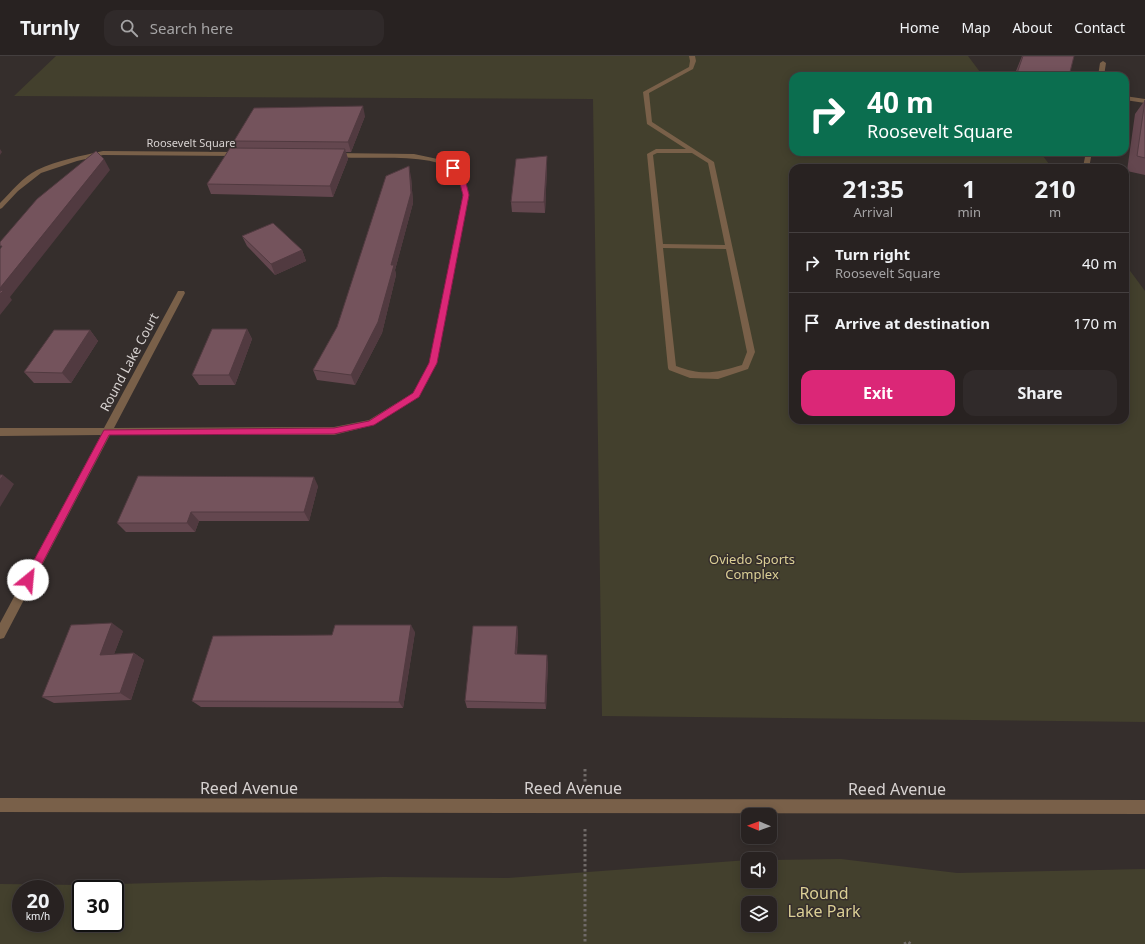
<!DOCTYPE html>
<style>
:root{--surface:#282221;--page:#302a2a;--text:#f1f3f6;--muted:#a5a4a5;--line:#443f3f;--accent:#db2777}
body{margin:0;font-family:"Noto Sans",sans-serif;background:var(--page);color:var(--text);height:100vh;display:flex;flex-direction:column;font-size:15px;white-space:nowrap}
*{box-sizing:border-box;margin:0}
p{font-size:13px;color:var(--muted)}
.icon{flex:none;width:22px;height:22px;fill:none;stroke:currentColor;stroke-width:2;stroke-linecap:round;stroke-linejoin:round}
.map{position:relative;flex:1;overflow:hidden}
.drawer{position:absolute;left:789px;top:108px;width:340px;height:260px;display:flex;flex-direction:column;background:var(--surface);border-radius:12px;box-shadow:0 2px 10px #0003,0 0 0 1px var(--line)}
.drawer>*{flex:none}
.guide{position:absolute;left:789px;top:16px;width:340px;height:84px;border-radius:12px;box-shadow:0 2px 10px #0003,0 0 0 1px var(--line);background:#0b6e4f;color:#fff;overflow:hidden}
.needle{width:26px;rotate:271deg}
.buttons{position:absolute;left:741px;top:752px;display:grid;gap:8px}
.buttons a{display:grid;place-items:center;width:36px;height:36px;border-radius:8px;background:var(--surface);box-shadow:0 2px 10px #0003,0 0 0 1px var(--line);font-size:20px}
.speed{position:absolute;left:12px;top:824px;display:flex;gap:8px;font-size:20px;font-weight:700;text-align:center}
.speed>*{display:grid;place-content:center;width:52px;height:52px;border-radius:50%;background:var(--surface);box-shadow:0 2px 10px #0003,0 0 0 1px var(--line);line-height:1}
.speed small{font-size:10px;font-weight:400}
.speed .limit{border:2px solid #111;border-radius:6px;background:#fff;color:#111}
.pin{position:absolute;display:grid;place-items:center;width:34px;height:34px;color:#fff;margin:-17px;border-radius:8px;box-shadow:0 2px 6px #0006}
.me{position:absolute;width:44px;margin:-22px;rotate:28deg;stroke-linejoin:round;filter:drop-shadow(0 0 3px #0008)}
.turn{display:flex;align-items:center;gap:14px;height:84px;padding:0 12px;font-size:18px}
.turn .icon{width:52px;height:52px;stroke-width:2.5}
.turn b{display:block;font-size:28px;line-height:34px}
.eta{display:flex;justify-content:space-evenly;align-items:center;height:68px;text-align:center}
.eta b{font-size:24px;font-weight:700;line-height:28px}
.action{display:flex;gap:8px;margin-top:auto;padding:8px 12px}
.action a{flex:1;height:46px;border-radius:12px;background:var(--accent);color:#fff;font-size:16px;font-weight:700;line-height:46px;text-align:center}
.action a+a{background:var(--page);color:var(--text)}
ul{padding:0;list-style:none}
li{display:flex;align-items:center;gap:12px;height:60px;padding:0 12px;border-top:1px solid var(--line)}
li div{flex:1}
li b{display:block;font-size:15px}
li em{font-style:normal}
header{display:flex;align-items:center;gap:24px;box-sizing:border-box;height:56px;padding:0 20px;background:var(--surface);border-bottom:1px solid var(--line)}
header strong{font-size:19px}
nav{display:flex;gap:22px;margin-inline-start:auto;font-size:14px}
.search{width:280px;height:36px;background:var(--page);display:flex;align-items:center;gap:10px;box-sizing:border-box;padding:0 14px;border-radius:12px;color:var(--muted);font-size:15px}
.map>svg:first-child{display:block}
.green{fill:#43402d;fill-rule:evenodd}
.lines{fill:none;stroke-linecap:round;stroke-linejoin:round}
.path{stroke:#706a68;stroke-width:3;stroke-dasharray:2.5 2.5;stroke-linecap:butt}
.minor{fill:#796049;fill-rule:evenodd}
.wall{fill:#64474f}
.shaded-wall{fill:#513a40}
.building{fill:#74535c;stroke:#513a40}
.route{fill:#db2777;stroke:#8e194d}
.labels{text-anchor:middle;stroke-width:3;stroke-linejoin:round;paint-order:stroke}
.far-street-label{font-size:11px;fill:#d7d2d1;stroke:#352e2c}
.street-label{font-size:13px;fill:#d7d2d1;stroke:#352e2c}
.park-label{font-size:13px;fill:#dbcf95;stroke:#352e2c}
.near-street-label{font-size:16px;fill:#d7d2d1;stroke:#352e2c}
.near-park-label{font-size:16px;fill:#dbcf95;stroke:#352e2c}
</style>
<header>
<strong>Turnly</strong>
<div class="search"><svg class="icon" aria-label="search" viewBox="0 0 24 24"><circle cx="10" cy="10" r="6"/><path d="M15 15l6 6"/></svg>Search here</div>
<nav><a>Home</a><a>Map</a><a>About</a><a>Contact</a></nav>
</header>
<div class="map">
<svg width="1145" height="888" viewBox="0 0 1145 888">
<rect width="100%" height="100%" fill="#352e2c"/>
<path class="green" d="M56,0h912l15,20h-190v76h247l12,16h-259v252h332v-156l20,27v431l-543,-6 -9,-617 -579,-3z
M841,803l116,14 188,-4v75h-1145v-60l81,1 302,-8 125,1 240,-18v21h22v-21zM21,833h34v34h-34zM81,833h34v34h-34zM748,847h22v22h-22z"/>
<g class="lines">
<path class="path" d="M585,713v13
M585,773v115
M904,888l4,-2 3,2"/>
<path class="minor" d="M689,0h6l1,5 -3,8 -44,24 3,29 62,40 41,190 -7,17 -30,10 -28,-1 -21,-8 -1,-2 -21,-214 9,-5h30l-39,-25 -4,-32 46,-25 1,-6zM657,97h35l16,10 17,82 -62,-1 -10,-89zM663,192l63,1 21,103 -5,13c-26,8 -40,11 -66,1z
M1103,5l3,2 -2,13h-6l2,-13z
M1125,40l20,3v4l-20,-3z
M103,95l134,1 3,2 -3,2 -134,-1 -26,6 -36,12 -23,18 -16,17 -2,1v-6c11,-11 23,-26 37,-33 21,-10 44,-14 66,-19z
M1086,96h6l-3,16 -6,-1z
M333,97l81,1 33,7 17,14 5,20 -32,168 -18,34 -45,28 -40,10h-224l-106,203 -4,1v-16l101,-188 -101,1v-8h104l74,-137h6l1,2 -71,135 220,-1 35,-7 44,-27 16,-30 34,-168c-2,-6 -2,-13 -5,-18 -13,-29 -100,-15 -127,-21l-1,-1z
M0,742l1145,2v14l-1145,-2z"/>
</g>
<path class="wall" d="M1022,0h52l-5,20h-55z
M1145,44v75l-18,-4 8,-57z
M365,60l-14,36h-5l2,7 -15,38 -122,-3 -4,-10 30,-36 -3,-7z
M547,100v10l-2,47 -33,-1 -1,-10z
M411,121l2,26 -18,67 1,5 -14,58 -27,52 -38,-5 -4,-10 24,-43z
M242,180l60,14 4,11 -31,14 -28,-29z
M247,273l5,10 -17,46h-36l-7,-10z
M90,274l8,11 -27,42h-37l-10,-11z
M318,430l-9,35h-110l-4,11h-69l-9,-9z
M517,570l1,8 -1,20 31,8 -2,47 -79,-1 -2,-7z
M123,575l-9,23 20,-1 10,7 -13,40 -77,3 -12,-6z
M415,576l-12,76 -202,-1 -9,-6 140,-66z"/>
<path class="shaded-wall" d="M363,50l2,10 -14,36 -3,-10z
M0,93l2,3 -2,3z
M345,93l3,10 -15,38 -3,-11z
M547,100v10l-2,47 -1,-11z
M104,103l6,11 -100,127 2,3 -12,15v-27z
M409,110l2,11 2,26 -18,67 1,5 -14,58 -27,52 -4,-10 40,-110z
M302,194l4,11 -31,14 -4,-11z
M247,273l5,10 -17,46 -6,-10z
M90,274l8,11 -27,42 -9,-10z
M3,419l11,9 -14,23v-27z
M314,421l4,9 -9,35 -5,-9z
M191,456l8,9 -4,11 -8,-9z
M112,567l11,8 -12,31 -11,-7z
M411,569l4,7 -12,76 -4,-6z
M517,570l1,8 -2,27 -1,-7z
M134,597l10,7 -13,40 -11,-7z
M547,599l1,7 -2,47 -1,-6z"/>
<path class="building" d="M1023,0h51l-5,20h-53z
M1145,44v58l-8,-2z
M363,50l-15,36 -114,-1 20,-33z
M230,92l115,1 -15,37 -123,-2z
M96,95l8,8 -104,129v-39l2,-3h-2v-4l37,-43z
M547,100l-3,46h-33l5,-43z
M409,110l2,27 -20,72h3l-16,57 -27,53 -38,-5 24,-43 49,-151z
M273,167l29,27 -31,14 -29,-28z
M4,234l-4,4v-3z
M212,273h35l-18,46h-37z
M54,274h36l-28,43 -38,-1z
M0,419h3l-3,5z
M138,420l176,1 -10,35h-113l-4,11h-70z
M112,567l-12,32 34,-2 -14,40 -78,4 29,-72z
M335,569h76l-12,77 -207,-1 21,-65 119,-1z
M473,570h44l-2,28 32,1 -2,48 -80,-2z"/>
<path class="route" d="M451,111h4l9,8 5,20 -32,168 -18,34 -45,28 -40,9 -225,1 -77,148h-7l-1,-3 1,-3 79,-147 230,-2 35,-7 44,-28 16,-30 34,-168 -5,-19 -7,-6z"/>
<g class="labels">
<g class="far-street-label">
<text x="191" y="91">Roosevelt Square</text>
</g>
<g class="street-label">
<text transform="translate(129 306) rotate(-62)" y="5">Round Lake Court</text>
</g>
<g class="park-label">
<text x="752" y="508">Oviedo Sports<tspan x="752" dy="15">Complex</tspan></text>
</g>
<g class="near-street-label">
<text x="249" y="738">Reed Avenue</text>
<text x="573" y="738">Reed Avenue</text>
<text x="897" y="739">Reed Avenue</text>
</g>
<g class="near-park-label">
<text x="824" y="843">Round<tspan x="824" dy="18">Lake Park</tspan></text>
</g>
</g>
</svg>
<div class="buttons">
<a><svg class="needle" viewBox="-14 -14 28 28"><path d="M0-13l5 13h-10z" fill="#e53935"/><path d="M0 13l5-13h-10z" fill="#a5a4a5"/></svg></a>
<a><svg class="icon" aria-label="sound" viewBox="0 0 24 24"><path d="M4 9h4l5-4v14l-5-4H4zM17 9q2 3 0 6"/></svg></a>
<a><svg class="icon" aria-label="layers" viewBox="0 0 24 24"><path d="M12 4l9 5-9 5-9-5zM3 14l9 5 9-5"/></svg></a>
</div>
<div class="speed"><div>20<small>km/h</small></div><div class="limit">30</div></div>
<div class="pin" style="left:453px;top:112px;background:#d93025"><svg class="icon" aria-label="arrive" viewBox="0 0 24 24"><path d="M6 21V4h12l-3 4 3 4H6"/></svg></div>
<svg class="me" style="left:28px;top:524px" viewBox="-20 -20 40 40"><circle r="19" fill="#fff"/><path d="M0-13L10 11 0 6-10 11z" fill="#db2777"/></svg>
<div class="guide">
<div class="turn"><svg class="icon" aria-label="right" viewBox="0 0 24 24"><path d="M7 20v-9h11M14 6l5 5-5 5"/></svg><div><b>40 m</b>Roosevelt Square</div></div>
</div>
<section class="drawer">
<div class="eta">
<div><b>21:35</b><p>Arrival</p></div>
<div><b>1</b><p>min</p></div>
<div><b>210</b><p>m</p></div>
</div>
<ul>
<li><svg class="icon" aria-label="right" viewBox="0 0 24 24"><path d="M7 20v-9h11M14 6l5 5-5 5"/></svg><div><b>Turn right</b><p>Roosevelt Square</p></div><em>40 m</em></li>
<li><svg class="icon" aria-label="arrive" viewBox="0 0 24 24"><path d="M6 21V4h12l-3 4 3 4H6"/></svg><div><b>Arrive at destination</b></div><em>170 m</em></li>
</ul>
<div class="action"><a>Exit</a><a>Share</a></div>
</section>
</div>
